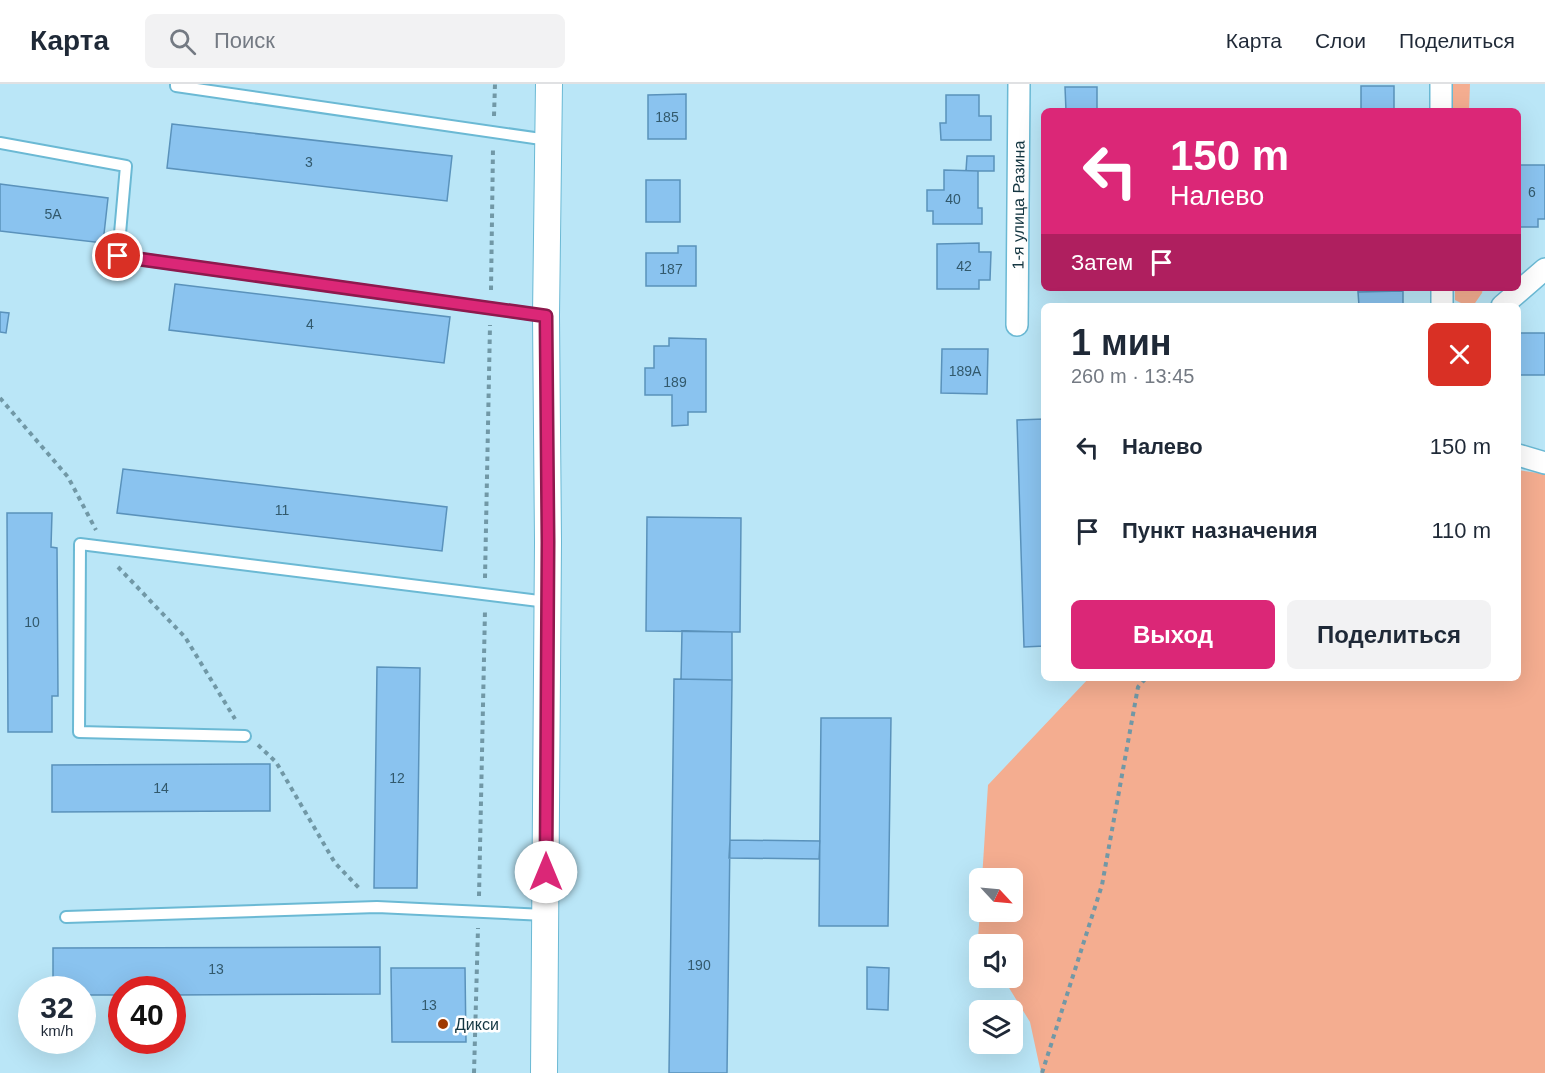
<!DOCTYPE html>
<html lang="ru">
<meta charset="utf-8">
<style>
:root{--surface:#fff;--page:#f2f2f3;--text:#1f2937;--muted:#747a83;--line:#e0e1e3;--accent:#db2777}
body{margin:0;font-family:Helvetica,sans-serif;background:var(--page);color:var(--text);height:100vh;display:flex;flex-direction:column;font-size:22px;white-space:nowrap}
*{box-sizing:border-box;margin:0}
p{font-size:20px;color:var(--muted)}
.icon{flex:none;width:33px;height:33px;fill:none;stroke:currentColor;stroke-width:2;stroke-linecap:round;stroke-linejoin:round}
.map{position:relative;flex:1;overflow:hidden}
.details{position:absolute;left:1041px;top:219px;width:480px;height:378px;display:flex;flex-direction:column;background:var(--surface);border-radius:9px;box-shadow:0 6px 24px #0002}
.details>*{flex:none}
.top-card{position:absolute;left:1041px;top:24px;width:480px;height:183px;border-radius:9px;box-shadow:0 6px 24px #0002;background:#db2777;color:#fff;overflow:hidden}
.needle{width:39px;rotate:116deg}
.buttons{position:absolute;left:969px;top:784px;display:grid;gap:12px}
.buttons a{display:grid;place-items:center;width:54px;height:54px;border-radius:9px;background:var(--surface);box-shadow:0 6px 24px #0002;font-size:30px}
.speed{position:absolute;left:18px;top:892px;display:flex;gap:12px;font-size:30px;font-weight:700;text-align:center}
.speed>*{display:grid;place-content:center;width:78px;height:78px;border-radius:50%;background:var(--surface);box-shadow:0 6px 24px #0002;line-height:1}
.speed small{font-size:15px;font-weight:400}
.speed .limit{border:9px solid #d22;background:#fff;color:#111}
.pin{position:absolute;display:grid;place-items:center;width:51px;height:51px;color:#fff;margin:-26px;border:3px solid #fff;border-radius:50%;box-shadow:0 2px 6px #0007}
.me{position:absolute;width:66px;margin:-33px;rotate:0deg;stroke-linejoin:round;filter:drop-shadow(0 0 4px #0008)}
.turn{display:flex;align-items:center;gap:21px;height:126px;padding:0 30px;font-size:27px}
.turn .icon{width:78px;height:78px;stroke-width:2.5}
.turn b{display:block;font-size:42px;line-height:51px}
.then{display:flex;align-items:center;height:57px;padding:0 30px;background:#0003;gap:12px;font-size:22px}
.round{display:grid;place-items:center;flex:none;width:63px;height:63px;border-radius:9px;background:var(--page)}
.summary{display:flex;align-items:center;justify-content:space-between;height:102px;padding:0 30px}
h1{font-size:36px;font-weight:700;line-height:45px}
.cta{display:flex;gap:12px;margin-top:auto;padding:12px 30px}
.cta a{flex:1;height:69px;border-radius:9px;background:var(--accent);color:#fff;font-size:24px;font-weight:700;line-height:69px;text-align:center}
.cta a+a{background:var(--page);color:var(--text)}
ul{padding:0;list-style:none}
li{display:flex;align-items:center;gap:18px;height:84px;padding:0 30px}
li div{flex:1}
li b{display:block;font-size:22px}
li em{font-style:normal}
header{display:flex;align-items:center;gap:36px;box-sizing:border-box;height:84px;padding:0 30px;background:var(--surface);border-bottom:2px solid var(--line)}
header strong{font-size:28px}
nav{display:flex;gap:33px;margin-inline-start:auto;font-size:21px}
.search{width:420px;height:54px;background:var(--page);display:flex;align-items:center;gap:15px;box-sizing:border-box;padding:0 21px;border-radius:9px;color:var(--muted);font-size:22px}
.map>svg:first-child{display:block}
.green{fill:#f4ad90}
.building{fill:#8ac3ef;stroke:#5a92bb;stroke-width:1.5}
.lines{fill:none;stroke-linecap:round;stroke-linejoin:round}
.service-casing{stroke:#6bb9d4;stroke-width:14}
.minor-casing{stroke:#6bb9d4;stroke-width:24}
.tertiary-casing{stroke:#6bb9d4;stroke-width:28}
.path{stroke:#7198a6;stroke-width:4;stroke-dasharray:4.5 4.5;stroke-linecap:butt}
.service{stroke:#fff;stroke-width:10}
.minor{stroke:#fff;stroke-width:21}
.tertiary{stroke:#fff;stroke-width:26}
.route-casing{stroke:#8e194d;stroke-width:15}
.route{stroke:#db2777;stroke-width:10}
.poi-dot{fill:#9f3b02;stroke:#fff;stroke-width:2}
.labels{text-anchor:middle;stroke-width:5;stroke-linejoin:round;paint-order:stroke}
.number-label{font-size:14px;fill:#32596c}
.street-label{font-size:16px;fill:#143641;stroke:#fff}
.poi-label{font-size:16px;fill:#143641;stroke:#fff;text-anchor:start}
</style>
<header>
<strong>Карта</strong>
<div class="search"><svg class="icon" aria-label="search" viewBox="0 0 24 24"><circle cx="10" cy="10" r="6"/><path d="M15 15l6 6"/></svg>Поиск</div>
<nav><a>Карта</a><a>Слои</a><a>Поделиться</a></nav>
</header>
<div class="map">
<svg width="1545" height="989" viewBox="0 0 1545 989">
<rect width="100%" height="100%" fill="#bae6f7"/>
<path class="green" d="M1450,0h20l-1,27h-18z
M1455,204h28l-1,5 -9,13h-6l-12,-6z
M1518,386l27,4v599h-504l-11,-51 -27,-44h9v-33h-29l-5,-7 2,-26h32v-33h-30l6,-94 101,-107h429z"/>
<path class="building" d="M1361,2h33v25h2h-35z
M1065,3h32v24h-31z
M686,10v45h-38v-44z
M946,11h33v21h12v24h-50l-1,-17h6z
M172,40l280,32 -5,45 -280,-33z
M967,72h27v15h-28z
M1518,81h27v54h-7v8h-20z
M944,86l34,1v37h4v16h-49v-13h-6v-21h17z
M646,96h34v42h-34z
M0,100l108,14 -5,45 -103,-12z
M979,159v9h12l-1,28h-11v9h-42v-45z
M678,162h18v40h-50v-33h32z
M175,200l275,33 -6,46 -275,-33z
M1358,204h39v3l-39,1z
M1403,207v15h-44l-1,-14z
M0,228l9,1 -3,20 -6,-1z
M1518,249h27v42h-27z
M669,254l37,1v73h-18v13l-16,1v-31h-27v-27h9v-22h15z
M942,265h46l-1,45 -46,-1z
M1044,335v227l-20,1 -7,-227z
M123,385l324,38 -5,44 -325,-38z
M7,429h45l-1,34 6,1 1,148h-6v36h-44z
M647,433l94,1 -1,114 -94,-1z
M682,547l50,1v48l-51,-1z
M377,583l43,1 -3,220h-43z
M674,595l58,1 -5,393h-58z
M821,634h70l-3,208h-69z
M270,680v47l-218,1v-47z
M730,756l90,1 -1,18 -90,-1z
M380,863v47l-208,1v-5h-50v5h-40v-5h-29v-42z
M867,883l22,1 -1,42 -21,-1z
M391,884h74l1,74h-74z"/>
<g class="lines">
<defs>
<path id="service" d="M176,0v2l372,54
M0,59l126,23 -8,90 428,60
M245,652l-166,-4 1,-188 467,58
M66,833l311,-10 168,8"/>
<g id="minor">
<path d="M1441,0v27"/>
<path d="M1442,204v18"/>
<path d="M1502,222l43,-37"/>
<path id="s1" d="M1017,241l2,-241"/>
<path d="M1518,371l27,8"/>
</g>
<path id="tertiary" d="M544,989l4,-531 -2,-226 3,-232"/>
</defs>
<use href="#service" class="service-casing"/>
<use href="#minor" class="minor-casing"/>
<use href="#tertiary" class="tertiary-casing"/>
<path class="path" d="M494,32l1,-32
M491,206l2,-142
M0,314l68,79 28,53
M118,483l67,70 50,82
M485,494l5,-253
M258,661l18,17 59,101 25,26
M479,812l6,-286
M474,989l4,-145
M1042,989l60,-188 36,-198 8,-9"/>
<use href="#service" class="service"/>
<use href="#minor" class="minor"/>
<use href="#tertiary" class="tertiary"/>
</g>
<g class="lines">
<defs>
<path id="route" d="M118,172l428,60 2,226 -2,330"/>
</defs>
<use href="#route" class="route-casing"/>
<use href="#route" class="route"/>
</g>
<circle class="poi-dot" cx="443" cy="940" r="6"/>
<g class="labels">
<g class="number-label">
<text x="667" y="38">185</text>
<text x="309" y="83">3</text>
<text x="1532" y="113">6</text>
<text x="953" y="120">40</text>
<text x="53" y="135">5А</text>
<text x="964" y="187">42</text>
<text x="671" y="190">187</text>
<text x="310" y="245">4</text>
<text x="965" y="292">189А</text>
<text x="675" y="303">189</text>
<text x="282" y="431">11</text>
<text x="32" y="543">10</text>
<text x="397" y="699">12</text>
<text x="161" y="709">14</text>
<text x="699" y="886">190</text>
<text x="216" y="890">13</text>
<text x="429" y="926">13</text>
</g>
<g class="street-label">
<text dy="6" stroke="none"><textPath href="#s1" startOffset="120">1-я улица Разина</textPath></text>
</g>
<g class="poi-label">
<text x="455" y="946">Дикси</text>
</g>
</g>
</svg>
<div class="buttons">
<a><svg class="needle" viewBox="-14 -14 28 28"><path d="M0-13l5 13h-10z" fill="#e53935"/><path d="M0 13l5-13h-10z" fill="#747a83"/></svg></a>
<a><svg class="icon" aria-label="sound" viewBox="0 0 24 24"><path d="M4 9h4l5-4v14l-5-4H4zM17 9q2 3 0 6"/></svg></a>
<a><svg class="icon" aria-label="layers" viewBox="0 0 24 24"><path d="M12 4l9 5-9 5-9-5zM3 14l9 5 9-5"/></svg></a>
</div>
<div class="speed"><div>32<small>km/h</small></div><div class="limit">40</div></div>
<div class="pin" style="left:118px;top:172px;background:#d93025"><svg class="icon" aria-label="arrive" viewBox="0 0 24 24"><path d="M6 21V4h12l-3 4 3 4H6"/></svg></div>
<svg class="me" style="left:546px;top:788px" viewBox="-20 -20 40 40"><circle r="19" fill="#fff"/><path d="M0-13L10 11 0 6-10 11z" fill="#db2777"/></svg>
<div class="top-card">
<div class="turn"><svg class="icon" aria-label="left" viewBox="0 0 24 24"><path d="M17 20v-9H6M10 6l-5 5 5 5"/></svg><div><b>150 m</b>Налево</div></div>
<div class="then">Затем<svg class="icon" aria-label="arrive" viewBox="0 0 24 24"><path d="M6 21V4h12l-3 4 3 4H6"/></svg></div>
</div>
<section class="details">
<div class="summary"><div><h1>1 мин</h1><p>260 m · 13:45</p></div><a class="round" style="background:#d93025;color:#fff"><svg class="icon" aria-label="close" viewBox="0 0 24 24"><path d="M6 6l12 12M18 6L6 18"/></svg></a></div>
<ul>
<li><svg class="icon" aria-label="left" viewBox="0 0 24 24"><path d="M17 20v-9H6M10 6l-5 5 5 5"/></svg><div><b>Налево</b></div><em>150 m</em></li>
<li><svg class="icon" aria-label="arrive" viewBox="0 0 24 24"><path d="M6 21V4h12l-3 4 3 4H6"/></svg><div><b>Пункт назначения</b></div><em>110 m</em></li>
</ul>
<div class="cta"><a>Выход</a><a>Поделиться</a></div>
</section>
</div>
